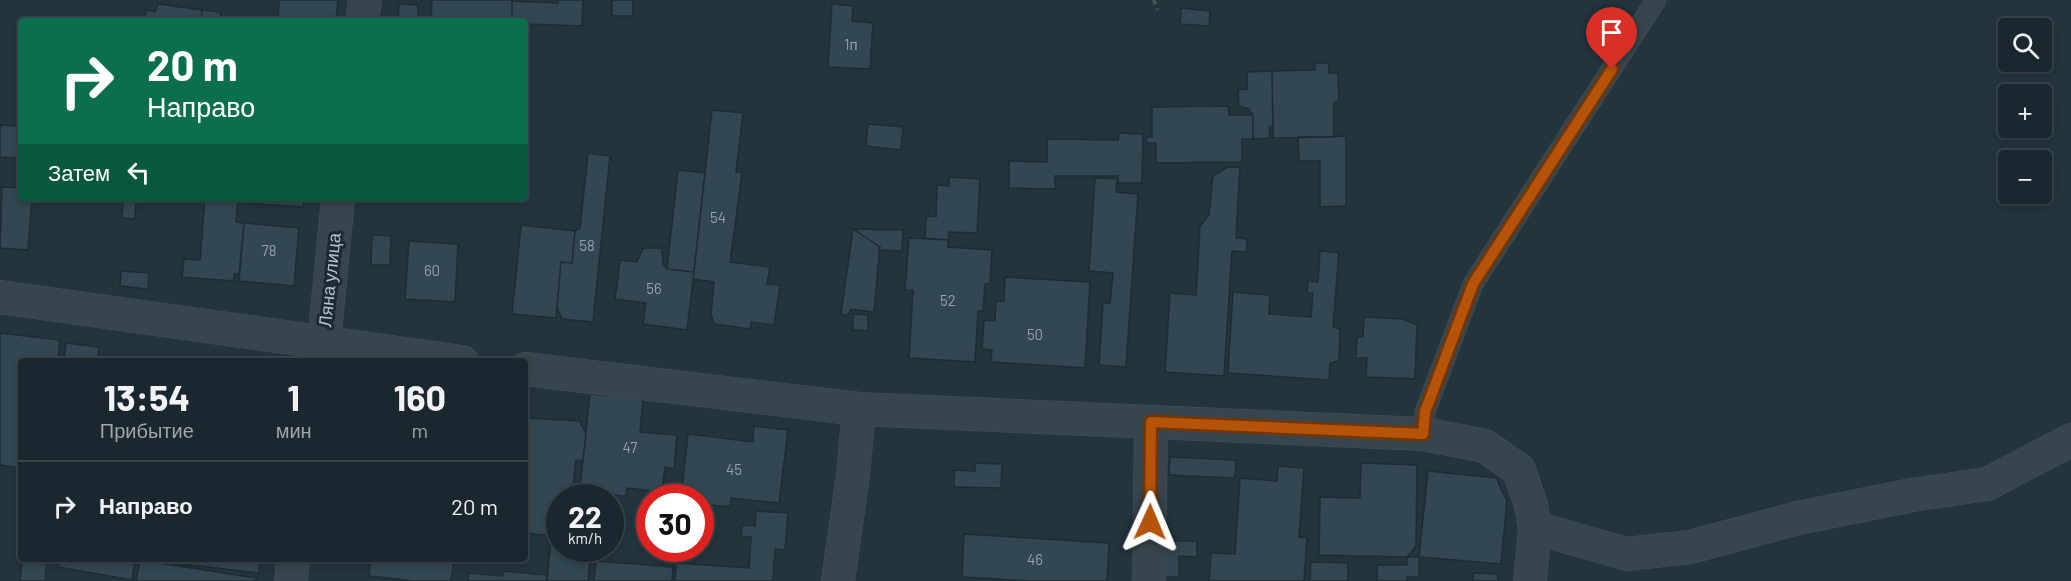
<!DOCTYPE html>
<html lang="ru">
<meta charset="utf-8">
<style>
:root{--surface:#1a272e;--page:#27333a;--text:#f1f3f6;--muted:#9fa5aa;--line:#38444a}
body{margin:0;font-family:Barlow,sans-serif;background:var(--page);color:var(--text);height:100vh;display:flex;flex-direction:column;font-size:22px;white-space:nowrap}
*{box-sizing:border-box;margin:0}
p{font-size:20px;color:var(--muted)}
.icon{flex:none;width:33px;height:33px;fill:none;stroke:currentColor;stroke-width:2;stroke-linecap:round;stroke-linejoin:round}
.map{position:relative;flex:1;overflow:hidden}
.side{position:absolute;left:18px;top:358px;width:510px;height:204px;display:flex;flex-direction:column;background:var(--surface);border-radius:6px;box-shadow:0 3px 9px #0003,0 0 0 2px var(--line)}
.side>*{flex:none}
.banner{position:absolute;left:18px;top:18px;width:510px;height:183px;border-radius:6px;box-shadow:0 3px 9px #0003,0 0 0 2px var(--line);background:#0b6e4f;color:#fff;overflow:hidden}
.buttons{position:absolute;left:1998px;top:18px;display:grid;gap:12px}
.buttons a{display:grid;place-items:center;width:54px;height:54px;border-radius:6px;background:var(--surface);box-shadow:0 3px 9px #0003,0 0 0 2px var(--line);font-size:30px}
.speed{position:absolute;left:546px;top:484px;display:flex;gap:12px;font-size:30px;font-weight:700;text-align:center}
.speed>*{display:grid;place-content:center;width:78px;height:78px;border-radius:50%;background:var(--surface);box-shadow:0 3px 9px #0003,0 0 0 2px var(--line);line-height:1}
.speed small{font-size:15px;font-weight:400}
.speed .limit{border:9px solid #d22;background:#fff;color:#111}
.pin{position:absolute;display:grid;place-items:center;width:51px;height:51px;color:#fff;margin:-62px -26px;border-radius:50% 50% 50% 0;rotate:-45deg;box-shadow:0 0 6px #0007}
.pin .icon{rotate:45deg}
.me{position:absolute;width:66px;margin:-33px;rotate:1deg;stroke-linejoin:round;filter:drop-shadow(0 0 4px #0008)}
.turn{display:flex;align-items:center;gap:21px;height:126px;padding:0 30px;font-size:27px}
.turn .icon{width:78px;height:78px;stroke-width:2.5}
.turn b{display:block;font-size:42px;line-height:51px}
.then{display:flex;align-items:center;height:57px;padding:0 30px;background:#0003;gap:12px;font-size:22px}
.eta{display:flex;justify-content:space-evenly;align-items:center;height:102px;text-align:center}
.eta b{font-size:36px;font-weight:700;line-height:42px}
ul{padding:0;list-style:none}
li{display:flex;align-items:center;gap:18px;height:90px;padding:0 30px;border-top:2px solid var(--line)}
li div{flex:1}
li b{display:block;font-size:22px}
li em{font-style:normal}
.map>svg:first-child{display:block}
.building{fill:#324751;stroke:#1e2c34;stroke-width:1.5}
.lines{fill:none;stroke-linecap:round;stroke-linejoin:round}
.lane-casing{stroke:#435159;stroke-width:21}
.street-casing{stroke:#435159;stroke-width:34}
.path{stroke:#3e5653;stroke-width:4;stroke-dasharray:4.5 4.5;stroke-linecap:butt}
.lane{stroke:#37454d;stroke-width:20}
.street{stroke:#37454d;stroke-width:33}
.route-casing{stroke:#753606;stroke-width:15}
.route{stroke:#b45309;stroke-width:10}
.labels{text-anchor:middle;stroke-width:6;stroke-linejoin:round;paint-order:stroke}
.number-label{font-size:15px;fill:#92a0a9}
.street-label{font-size:18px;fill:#b3c0c8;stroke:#1c2a32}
</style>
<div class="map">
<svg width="2071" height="581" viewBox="0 0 2071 581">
<rect width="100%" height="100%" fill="#23343d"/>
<path class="building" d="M279,0h59l-2,21h-58z
M432,0h80v21h-81z
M558,0h25l-1,26 -57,-2v-3h-13v-20l46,2z
M612,0h21v16h-21z
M158,4l44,6 -1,11h-56l1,-11 9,2z
M399,4l19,1v16h-20z
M832,4l21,2 -1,15 21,2 -3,46 -42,-2z
M1181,8l29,3 -1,15 -29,-2z
M202,10l18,2 2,9h-21z
M1315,63h14v10h9l1,28 -5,2v34l-61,1 -1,-67 43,-1z
M1272,71l1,55 -4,1 1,11 -17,1v-24l-4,-6 -10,-3 -1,-16 9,-1v-17z
M1228,106l1,9h24v24h-11v23l-86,1v-20h-9l-1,-6h6v-30z
M712,110l31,3 -7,59 6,1 -12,89 40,5 -3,17 13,1 -6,40 -23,-3 -1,7 -36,-5 -3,-10 3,-32 -21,-3z
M868,124l35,3 -2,23 -35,-4z
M0,125l20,1 1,2v38h-4v-8l-17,-1z
M1119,133l24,1 -1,49h-24v-7h-63v13l-46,-1v-27l38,1v-23l71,1z
M1346,136v70l-26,1v-46h-21l-1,-24z
M588,153l22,3 -17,166 -31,-3 -5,-12 4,-45 11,1 3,-32 5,-3z
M1228,167h12l-4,71 11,1 -1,13 -14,-1 -8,125 -59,-4 5,-79 26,2 4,-69 9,-11 4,-39z
M678,170l27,3 -11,99 -27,-3z
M949,177l31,2 -3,54 -28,-1 -1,8 -23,-2 1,-22 10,1 1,-32 12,1z
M1095,178l22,1 -1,13 22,2 -12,173 -27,-2 4,-62h7l3,-30 -24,-2z
M2,187l19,1v10h11l-4,52 -28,-2z
M123,198h13l-1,21 -13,-1z
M205,198h40v2h-7l-2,22 8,1 -5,51h-5v7l-52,-4 2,-18 16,1z
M248,198h56l-1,9 -55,-4z
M244,223l55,5 -5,58 -55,-5z
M521,225l54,6 -3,32 -11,-1 -5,56 -44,-4z
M853,229l27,18 -6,65 -23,-3 -4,7 -6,-2z
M853,229l50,1 -1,21 -23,-1 1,-3z
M372,235l19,1 -1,29h-19z
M909,238l39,2v7l44,3 -2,34h-5l-2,27h-5l-3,51 -66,-4 4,-68h-8z
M409,241l49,3 -3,58 -50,-3z
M643,248h19l1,16 4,5 27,3 -7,58 -44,-6 3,-21 -31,-4 5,-39 17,2z
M1320,251l19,2 -6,74 7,2 -1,32 -9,2 -1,17 -101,-7 5,-81 37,3 -1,19 42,3 2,-24h-6l1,-12 10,1z
M121,271l28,2 -1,16 -28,-3z
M1005,277l85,5 -5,86 -94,-6 1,-12 -10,-1 2,-29 11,1 1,-20h8z
M853,314l15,1v16l-15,-1z
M1364,317l38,2 15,6 -2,54 -49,-2 1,-19h-11l1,-21h6z
M0,333l60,7 -2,22h-37v106l-21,-3z
M66,343l33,4 -2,15h-33z
M607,388l36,12 -3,32 37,3 -3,34 -9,-2 -3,25 -35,-4 -1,8 -28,-2 -1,4h-18l11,-104 16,2z
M525,418l55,3 6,13 -3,27 -7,-1 -4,38h-12v39l-35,-4z
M754,426l34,4 -9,73 -48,-5 -1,9 -30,-3v-6h-19l7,-64 65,8z
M1170,457l66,3 -1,18 -66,-3z
M975,463l27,1 -1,24 -47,-1v-17l21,1z
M1361,463l56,2 -1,81 -9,11 -88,-2 1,-58 40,1z
M1278,466l26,2 -5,69 8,1 -3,43h-95l2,-28 24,1 5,-76 37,3z
M1428,471l68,7 11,23 -6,63 -82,-7z
M756,511l32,2 -3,37 -10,-1 -2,32h-98l1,-18 73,5 2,-31 -10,-1 1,-11 13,1z
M964,534l145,9 -2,38h-77l-68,-4z
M551,537l9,1v11l31,1 -3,31h-41z
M1164,541h33v16l-18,-1v21h-15z
M1407,557h12v20h-12v4h-30v-16h30z
M59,560h76l-3,20 -74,-13z
M140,560l116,18v3h-120z
M166,560h94l-1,13 -93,-11z
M371,560h83l-3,21h-36l-46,-5z
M22,561l25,3 -2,17h-25z
M596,561l77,6 -1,14h-78z
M1311,562l37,1v18h-38z
M503,571l44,4v6h-79v-8l35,3z
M1473,573l25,1v7h-25z"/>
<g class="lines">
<defs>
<path id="lane" d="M1423,434l2,-22 48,-128 183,-284"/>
<path id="street" d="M362,21l3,-21
M0,297l462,65
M320,362l4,-19 14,-145
M525,369l334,40 564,25 62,12 34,24 12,35 4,23 -5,53
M1535,528l92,26 63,-7 108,-29 114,-23 75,-11 84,-44
M291,581l2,-21
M838,581l15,-106 6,-66
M1149,581l2,-159"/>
</defs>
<use href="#lane" class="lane-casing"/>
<use href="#street" class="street-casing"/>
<path class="path" d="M1154,0l3,10"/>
<use href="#lane" class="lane"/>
<use href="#street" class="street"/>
</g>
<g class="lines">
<defs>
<path id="route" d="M1150,522l1,-100 272,12 2,-22 48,-128 139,-215"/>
</defs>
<use href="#route" class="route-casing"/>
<use href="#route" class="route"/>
</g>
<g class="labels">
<g class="number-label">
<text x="851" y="50">1п</text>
<text x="718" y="223">54</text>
<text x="587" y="251">58</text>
<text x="269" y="256">78</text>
<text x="432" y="276">60</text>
<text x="654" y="294">56</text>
<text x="948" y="306">52</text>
<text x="1035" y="340">50</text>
<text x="630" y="453">47</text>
<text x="734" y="475">45</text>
<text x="1035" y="565">46</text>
</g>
<g class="street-label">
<text transform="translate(330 280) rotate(-84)" y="6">Ляна улица</text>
</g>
</g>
</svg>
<div class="buttons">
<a><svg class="icon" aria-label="search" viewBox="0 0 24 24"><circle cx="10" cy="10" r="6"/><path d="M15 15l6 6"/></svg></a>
<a>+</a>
<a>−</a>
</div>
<div class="speed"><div>22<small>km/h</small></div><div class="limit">30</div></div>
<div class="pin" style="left:1612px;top:69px;background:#d93025"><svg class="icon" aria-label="arrive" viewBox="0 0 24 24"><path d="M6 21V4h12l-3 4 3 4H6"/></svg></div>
<svg class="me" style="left:1150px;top:522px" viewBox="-20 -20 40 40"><path d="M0-17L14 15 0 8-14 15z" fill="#b45309" stroke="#fff" stroke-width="4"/></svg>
<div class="banner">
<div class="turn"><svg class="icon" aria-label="right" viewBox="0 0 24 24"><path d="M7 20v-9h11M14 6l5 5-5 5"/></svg><div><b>20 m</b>Направо</div></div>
<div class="then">Затем<svg class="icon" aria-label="left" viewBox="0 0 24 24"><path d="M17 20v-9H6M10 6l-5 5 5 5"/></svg></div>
</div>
<section class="side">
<div class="eta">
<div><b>13:54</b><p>Прибытие</p></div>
<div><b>1</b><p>мин</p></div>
<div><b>160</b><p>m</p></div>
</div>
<ul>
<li><svg class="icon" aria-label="right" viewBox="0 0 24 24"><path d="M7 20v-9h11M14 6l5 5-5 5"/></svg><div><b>Направо</b></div><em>20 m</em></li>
</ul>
</section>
</div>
